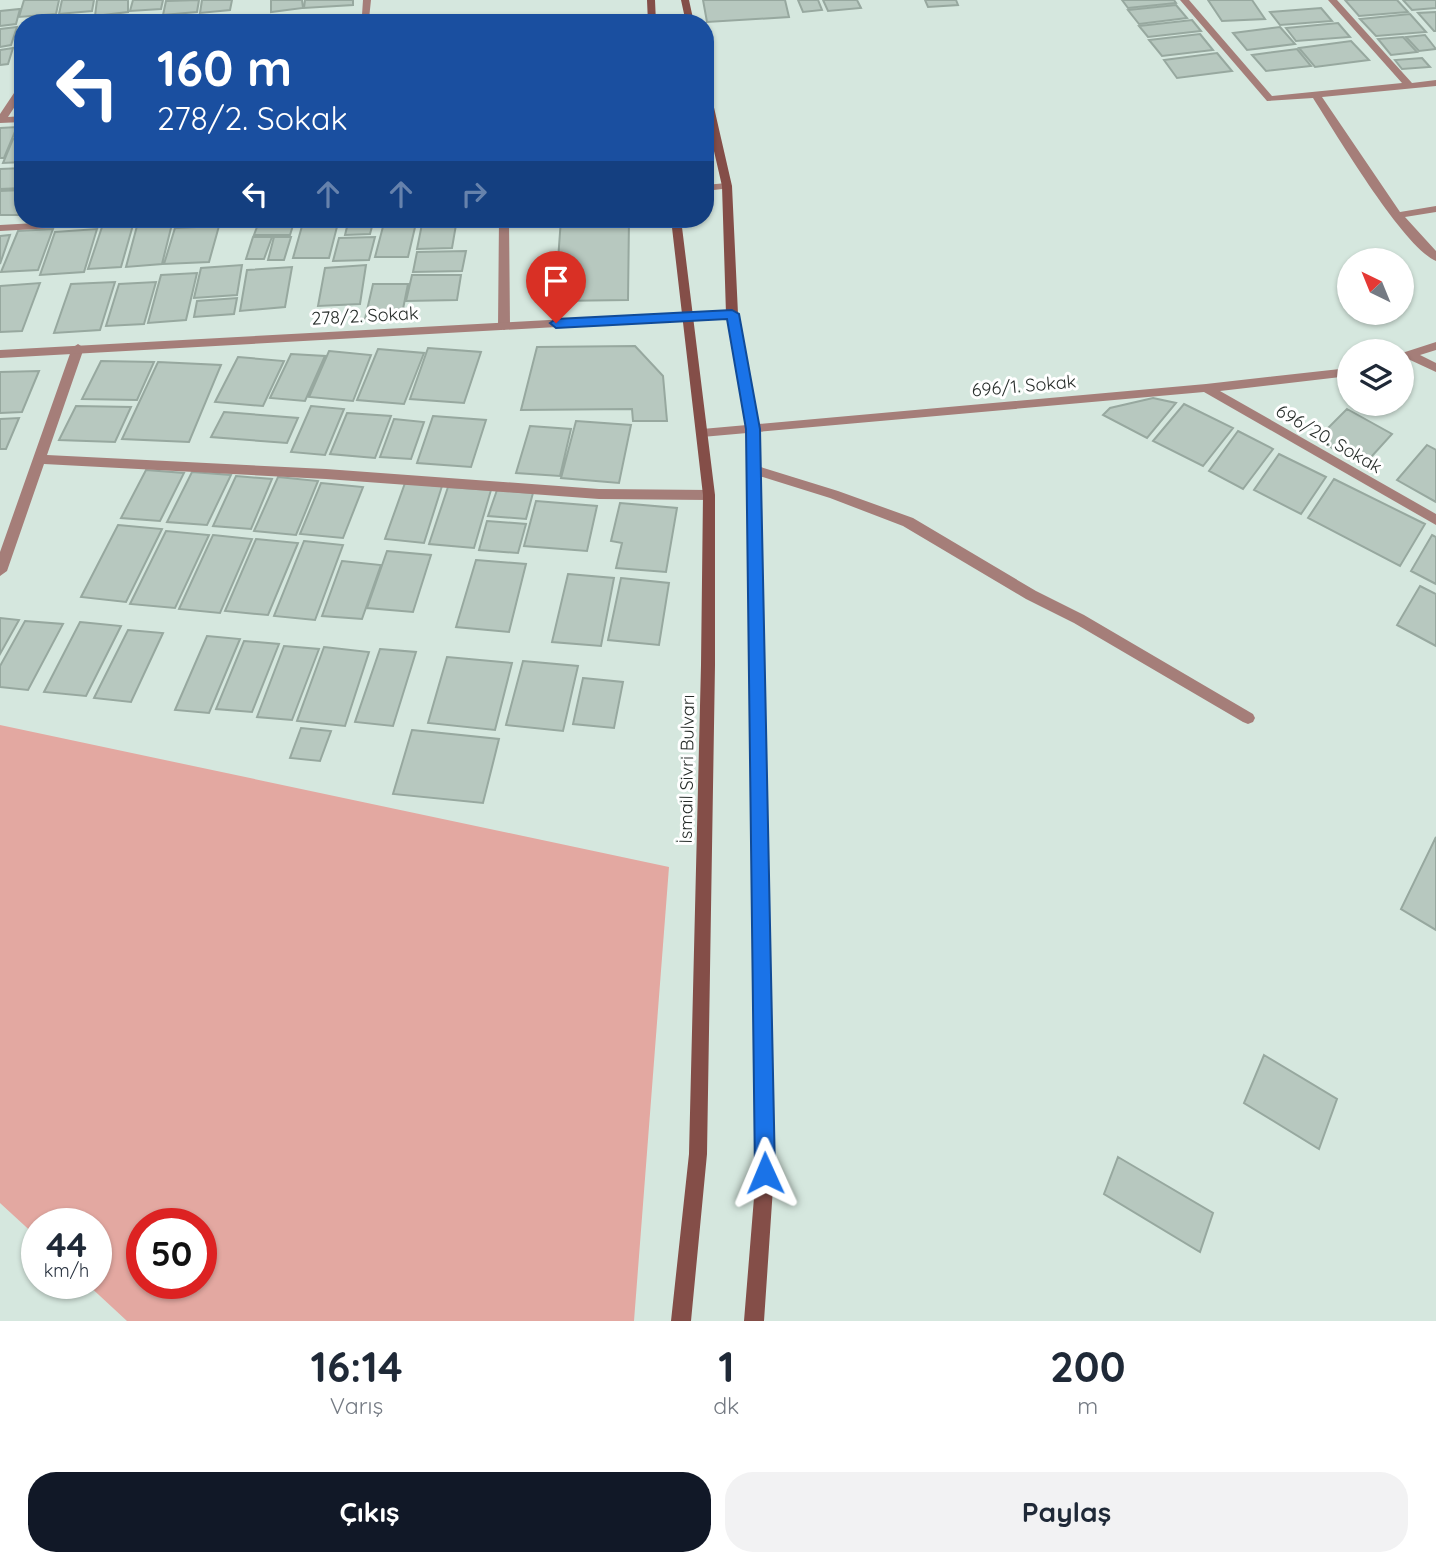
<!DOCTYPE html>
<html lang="tr">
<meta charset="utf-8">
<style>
:root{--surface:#fff;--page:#f2f2f3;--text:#1f2937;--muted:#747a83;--accent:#111827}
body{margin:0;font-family:Quicksand,sans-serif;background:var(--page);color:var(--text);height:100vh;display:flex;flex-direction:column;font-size:26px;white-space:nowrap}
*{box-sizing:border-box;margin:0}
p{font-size:23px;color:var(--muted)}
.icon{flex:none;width:38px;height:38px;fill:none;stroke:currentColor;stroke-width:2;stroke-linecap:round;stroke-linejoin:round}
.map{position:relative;height:1321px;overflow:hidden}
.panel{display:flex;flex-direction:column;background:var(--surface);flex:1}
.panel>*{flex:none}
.hud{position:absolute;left:14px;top:14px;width:700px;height:214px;border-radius:28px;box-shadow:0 2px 5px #0004;background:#1a4fa0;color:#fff;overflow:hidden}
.needle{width:46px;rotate:317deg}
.fabs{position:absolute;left:1337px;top:248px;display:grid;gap:14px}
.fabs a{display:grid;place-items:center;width:77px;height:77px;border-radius:50%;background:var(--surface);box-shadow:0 2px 5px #0004;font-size:35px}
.speed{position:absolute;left:21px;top:1208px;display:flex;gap:14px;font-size:35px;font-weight:700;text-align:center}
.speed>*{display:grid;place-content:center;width:91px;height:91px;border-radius:50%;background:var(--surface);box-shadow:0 2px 5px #0004;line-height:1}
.speed small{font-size:18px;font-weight:400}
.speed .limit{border:10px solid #d22;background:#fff;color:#111}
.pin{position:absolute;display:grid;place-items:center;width:60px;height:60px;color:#fff;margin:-72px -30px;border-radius:50% 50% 50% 0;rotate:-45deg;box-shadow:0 0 7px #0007}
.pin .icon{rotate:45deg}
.me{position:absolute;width:77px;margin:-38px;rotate:359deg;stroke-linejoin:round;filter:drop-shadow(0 0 5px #0008)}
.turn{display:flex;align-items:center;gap:24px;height:147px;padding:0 28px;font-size:32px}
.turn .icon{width:91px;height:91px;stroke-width:2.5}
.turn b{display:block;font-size:49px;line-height:60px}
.lanes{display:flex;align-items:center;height:66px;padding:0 28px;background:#0003;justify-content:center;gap:35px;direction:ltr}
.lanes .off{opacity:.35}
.eta{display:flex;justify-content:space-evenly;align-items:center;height:119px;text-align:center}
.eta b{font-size:42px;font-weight:700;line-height:49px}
.button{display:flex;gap:14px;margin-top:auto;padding:14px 28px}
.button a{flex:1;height:80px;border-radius:28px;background:var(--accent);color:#fff;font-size:28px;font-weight:700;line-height:80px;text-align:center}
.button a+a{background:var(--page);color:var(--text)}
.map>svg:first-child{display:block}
.green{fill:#e3a8a1;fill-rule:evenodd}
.building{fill:#b7c8bf;stroke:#97a89f;stroke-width:2}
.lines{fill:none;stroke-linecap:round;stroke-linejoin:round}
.service{fill:#a57e79;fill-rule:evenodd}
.minor{fill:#a57e79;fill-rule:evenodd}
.tertiary{fill:#a57e79;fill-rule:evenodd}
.secondary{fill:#844e48;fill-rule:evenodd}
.route{fill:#1a73e8;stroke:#114b97;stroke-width:2}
.labels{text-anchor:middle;stroke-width:6;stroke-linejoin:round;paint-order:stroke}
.street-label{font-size:18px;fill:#282e2b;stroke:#fff}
</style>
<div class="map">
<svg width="1436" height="1321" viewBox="0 0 1436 1321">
<rect width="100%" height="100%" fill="#d5e7de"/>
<path class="green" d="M0,725l669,142 -35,454h-507l-41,-38h10v-60h-59v14l-37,-34zM142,1223h59v60h-59z"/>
<path class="building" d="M24,0h35l-3,14 -37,3z
M62,0h32l-2,11 -33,3z
M97,0h31v12l-33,4z
M133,0h30l-2,9 -31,2z
M199,0l-2,12 -34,3 3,-14z
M202,0h30l-2,10 -30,3z
M271,0h31l1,8 -32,4z
M305,0h48v5l-49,3z
M703,0h82l4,17 -82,5z
M798,0h20l4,10 -19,2z
M823,0h34l4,8 -33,3z
M925,0h31l2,5 -30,2z
M1122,0h52l2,3 -48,5z
M1208,0h44l13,19 -43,2z
M1345,0h52l11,12 -49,4z
M1403,0h33v8l-24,2z
M1176,5l11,13 -48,6 -11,-14z
M1321,8l11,13 -52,4 -10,-13z
M20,9l-4,15 -16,2v-15z
M1436,12v19h-2l-16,-18z
M1410,14l16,18 -50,4 -16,-17z
M1192,20l9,11 -53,6 -9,-11z
M1338,23l12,14 -54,4 -10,-13z
M17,27l-6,18 -11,2v-18z
M1280,27l15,17 -48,6 -14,-17z
M1200,34l13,16 -51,6 -13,-16z
M1425,35l11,14 -17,2 -13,-14z
M1403,37l14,15 -26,3 -13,-16z
M1351,41l18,19 -54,7 -16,-19z
M13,48l-5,16 -8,1v-15z
M1297,49l14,17 -45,5 -14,-16z
M1217,53l15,18 -55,7 -13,-18z
M1422,58l8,9 -28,2 -7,-9z
M17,127l-13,31h-4v-30z
M23,138v24l-20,1 10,-24z
M23,168v20l-23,1v-20z
M23,190v12l-5,13h-18v-24z
M260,219h35l-5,16h-36z
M304,219h35l-10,39h-36z
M349,219h25l-4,15 -25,1z
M385,219h32l-9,38h-33z
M423,219h34l-5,29 -35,1z
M561,219h68l-1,81 -73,1z
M172,224l-10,40 -36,3 11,-41z
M133,225l-12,42 -33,2 14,-42z
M219,226l-10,36 -45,2 11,-36z
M53,229l-15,41 -37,2 17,-41z
M97,229l-13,43 -44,3 15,-43z
M10,235l-10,29v-28z
M253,237h19l-8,22h-18z
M274,237h17l-7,23h-16z
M375,237l-6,23 -36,1 6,-23z
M466,251l-4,20 -49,1 4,-20z
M242,265l-5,30 -43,3 7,-30z
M366,265l-6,39 -42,2 7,-38z
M292,267l-7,40 -45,4 7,-41z
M197,273l-11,47 -38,3 13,-48z
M412,275h49l-4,25 -51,1z
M115,282l-15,48 -46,3 17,-49z
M156,282l-12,42 -38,2 13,-42z
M40,283l-18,48 -22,1v-46z
M373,284h35l-7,35h-36z
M237,298l-3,16 -40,3 3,-16z
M635,346l28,30 4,45h-34l-1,-12 -111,1 16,-63z
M428,348l53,4 -17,51 -54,-4z
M378,349l46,4 -20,51 -47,-4z
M329,351l42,4 -18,46 -44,-4z
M291,354l34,2 -20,45 -35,-3z
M238,357l46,4 -21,45 -48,-4z
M101,361l53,1 -17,38 -55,-1z
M158,362l63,3 -32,77 -67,-3z
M39,371l-17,41 -22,1v-41z
M1153,398l23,5 -29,35 -44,-23 7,-7z
M1184,404l49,24 -30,38 -50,-25z
M76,406l55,1 -16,35 -56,-2z
M311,406l33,3 -19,46 -34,-3z
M1347,409l45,25 -29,32 -46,-27z
M224,412l74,6 -11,25 -76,-6z
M347,413l44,3 -16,42 -45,-4z
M433,416l53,4 -15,47 -54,-4z
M19,418l-13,31h-6v-30z
M394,419l30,3 -13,37 -31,-2z
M576,421l55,4 -12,58 -58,-5z
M530,426l41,3 -11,47 -44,-3z
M1238,431l35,18 -30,40 -34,-18z
M1427,445l9,5v52l-39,-22z
M1279,454l47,23 -25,37 -47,-24z
M146,470l38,3 -24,48 -39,-3z
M192,472l39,3 -24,50 -40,-3z
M236,476l36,3 -21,50 -38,-3z
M278,477l40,4 -22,54 -42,-4z
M1334,479l91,45 -25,42 -92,-48z
M321,483l42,4 -20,51 -43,-4z
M405,483l37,3 -18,57 -39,-4z
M448,487l43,3 -17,58 -45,-4z
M497,490l36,3 -7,26 -38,-3z
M536,501l61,5 -10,45 -63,-5z
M620,503l57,5 -11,64 -50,-4 6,-25 -11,-2z
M487,521l39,3 -8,29 -39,-3z
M118,525l44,4 -36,73 -45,-5z
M166,531l43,4 -34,73 -45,-4z
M213,535l39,4 -32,74 -41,-4z
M1432,535l4,2v47l-25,-13z
M256,539l42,4 -30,72 -43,-4z
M304,541l39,4 -28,75 -41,-4z
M387,551l44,4 -18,57 -46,-4z
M476,560l50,4 -17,68 -53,-5z
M342,561l39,4 -19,54 -40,-3z
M568,574l46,4 -13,68 -49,-4z
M621,578l48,5 -10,62 -51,-5z
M1420,586l16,8v52l-39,-21z
M0,618l19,2 -19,34z
M25,621l38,3 -35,66 -28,-3v-21z
M80,622l41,4 -35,70 -42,-4z
M128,630l35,3 -32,69 -37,-4z
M207,636l33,3 -31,74 -34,-3z
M244,641l35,3 -27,68 -36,-3z
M284,646l35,3 -27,71 -35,-3z
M324,647l45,5 -24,74 -48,-5z
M380,649l36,3 -23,74 -38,-4z
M447,657l65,6 -17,67 -67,-7z
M523,661l55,5 -15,65 -57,-6z
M583,678l40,4 -9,46 -41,-4z
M301,728l30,3 -11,30 -30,-3z
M412,730l87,9 -16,64 -90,-9z
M1436,837v93l-35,-21z
M1264,1055l73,44 -18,50 -75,-46z
M1118,1157l95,56 -13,39 -96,-58z"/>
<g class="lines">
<path class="service" d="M499,219h10l1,107 -6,4 -6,-4z
M78,344l6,4 -37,107 279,14 273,20 110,1 6,5 -6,5 -110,-1 -273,-20 -282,-15 -37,107 -7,5v-24l72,-204z
M754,465l84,26 75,27 123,73 48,24 169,99 2,4 -2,4 -5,2 -5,-2 -169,-99 -48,-24 -123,-73 -73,-28 -80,-25 -2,-3z"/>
<path class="minor" d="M363,0h8l-2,19 -66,4h-64l4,-3 119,-5z
M1180,0h9l83,96 130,-13 -74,-83h9l75,83 24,-3v6l-114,11 78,115 36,-6v6l-31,5 31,34v10c-33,-14 -101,-129 -123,-163l-46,3z
M23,83v11l-15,23 15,-1v6l-23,1v-9l20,-30z
M727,183l5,3 -1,2 -26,3v-6z
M107,219h60l-5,3 -162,9v-6z
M1436,342v8l-16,5 16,8v9l-28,-13 -6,2v-8z
M1349,368v8l-129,15 216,123v11l-232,-133 -502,45 -6,-4 6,-4 504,-45z"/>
<path class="tertiary" d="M732,310l4,1v6l-736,41v-8z"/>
<path class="secondary" d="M647,0h8l1,23h-8z
M681,0h8l5,23h-8z
M705,87l5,3 22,96 6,128 21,115 15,744 -10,148h-20l12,-148 -9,-744 -21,-115 -4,-128 -17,-74z
M671,219h10l34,276v170l-8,489 -16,167h-20l18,-167 12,-489 2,-170z"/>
</g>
<path class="route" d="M732,310l7,4 21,115 15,744 -3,7 -7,3 -7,-3 -3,-7 -9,-744 -19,-110 -171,9 -6,-5 6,-4z"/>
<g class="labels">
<g class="street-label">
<text transform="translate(365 316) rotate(-3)" y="6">278/2. Sokak</text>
<text transform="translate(1024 386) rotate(-5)" y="6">696/1. Sokak</text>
<text transform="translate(1329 439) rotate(30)" y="6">696/20. Sokak</text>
<text transform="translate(687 769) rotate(-89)" y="6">İsmail Sivri Bulvarı</text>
</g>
</g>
</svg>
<div class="fabs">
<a><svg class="needle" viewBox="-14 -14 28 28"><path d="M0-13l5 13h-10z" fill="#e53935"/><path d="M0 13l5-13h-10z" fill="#747a83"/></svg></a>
<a><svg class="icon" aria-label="layers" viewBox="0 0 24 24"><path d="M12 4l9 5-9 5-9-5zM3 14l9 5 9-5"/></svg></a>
</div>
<div class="speed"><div>44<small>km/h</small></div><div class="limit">50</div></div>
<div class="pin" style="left:556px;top:323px;background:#d93025"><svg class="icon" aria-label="arrive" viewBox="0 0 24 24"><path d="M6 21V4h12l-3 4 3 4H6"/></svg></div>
<svg class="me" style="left:765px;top:1173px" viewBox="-20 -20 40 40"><path d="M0-17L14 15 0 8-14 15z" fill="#1a73e8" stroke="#fff" stroke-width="4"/></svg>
<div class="hud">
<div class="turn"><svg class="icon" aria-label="left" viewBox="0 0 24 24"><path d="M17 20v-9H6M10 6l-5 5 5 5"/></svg><div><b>160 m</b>278/2. Sokak</div></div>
<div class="lanes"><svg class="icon" aria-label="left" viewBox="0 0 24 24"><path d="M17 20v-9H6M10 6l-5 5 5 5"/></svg><svg class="icon off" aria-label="ahead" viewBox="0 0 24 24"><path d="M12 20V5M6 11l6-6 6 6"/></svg><svg class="icon off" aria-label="ahead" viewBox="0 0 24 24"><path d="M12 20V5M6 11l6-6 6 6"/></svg><svg class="icon off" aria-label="right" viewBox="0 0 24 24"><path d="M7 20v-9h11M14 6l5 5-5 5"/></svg></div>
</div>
</div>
<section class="panel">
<div class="eta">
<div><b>16:14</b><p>Varış</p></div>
<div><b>1</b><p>dk</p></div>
<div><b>200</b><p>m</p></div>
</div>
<div class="button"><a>Çıkış</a><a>Paylaş</a></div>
</section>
